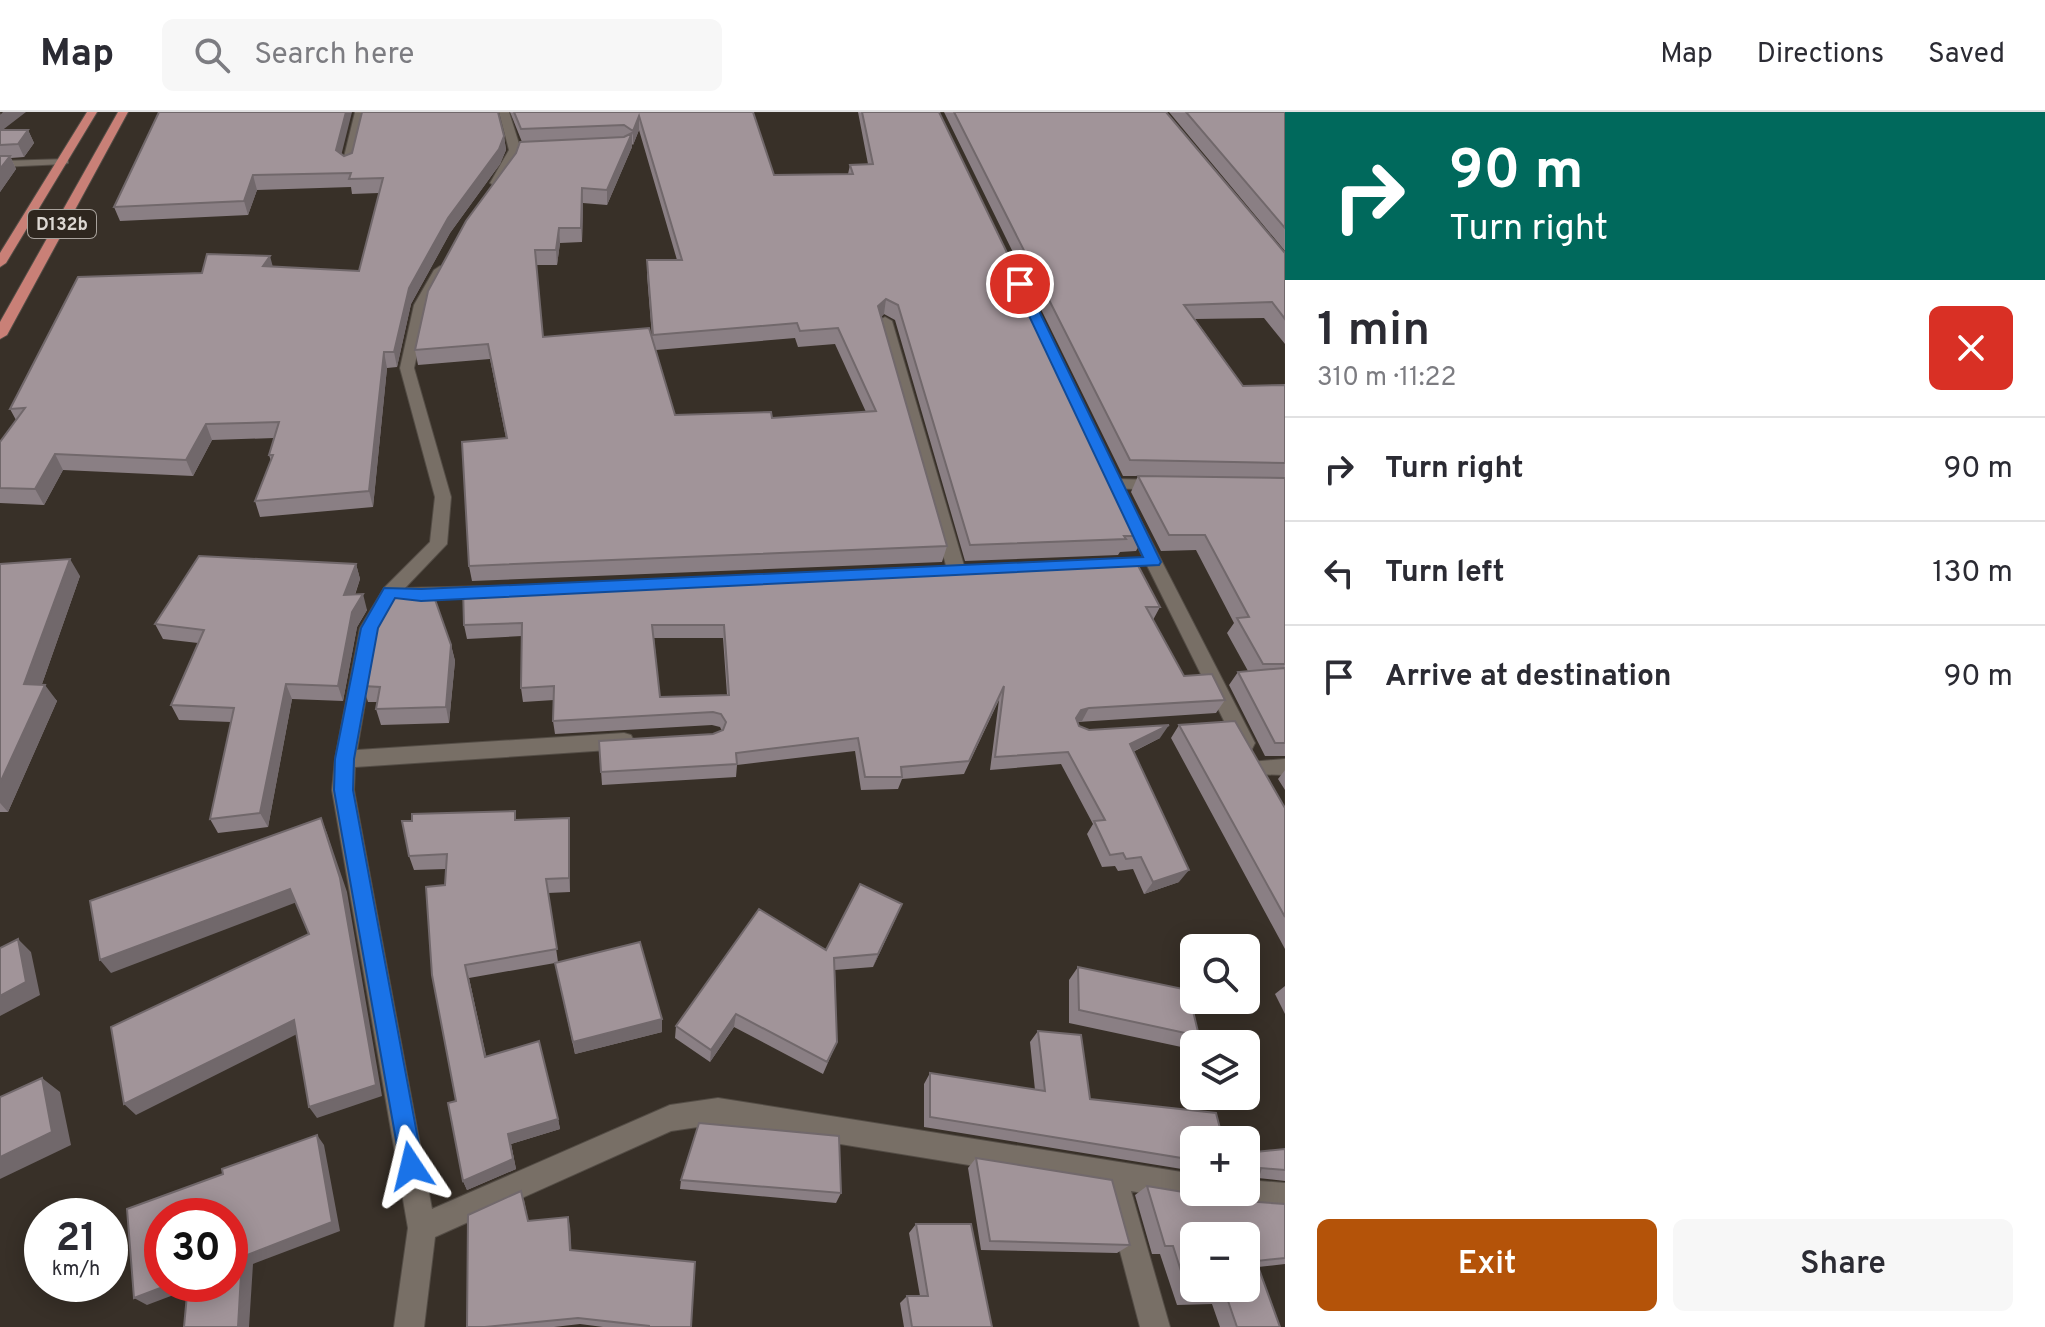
<!DOCTYPE html>
<meta charset="utf-8">
<style>
:root{--surface:#fff;--page:#f7f7f7;--text:#2b2b33;--muted:#7c7c81;--line:#e1e1e2;--accent:#b45309}
body{margin:0;font-family:Overpass,sans-serif;background:var(--page);color:var(--text);height:100vh;display:flex;flex-direction:column;font-size:30px;white-space:nowrap}
*{box-sizing:border-box;margin:0}
p{font-size:26px;color:var(--muted)}
.icon{flex:none;width:44px;height:44px;fill:none;stroke:currentColor;stroke-width:2;stroke-linecap:round;stroke-linejoin:round}
.map{position:relative;flex:1;overflow:hidden}
.details{display:flex;flex-direction:column;background:var(--surface);width:760px}
.details>*{flex:none}
.guide{background:#00695c;color:#fff;overflow:hidden}
.fabs{position:absolute;left:1180px;top:822px;display:grid;gap:16px}
.fabs a{display:grid;place-items:center;width:80px;height:80px;border-radius:12px;background:var(--surface);box-shadow:0 4px 20px #0003;font-size:40px}
.speed{position:absolute;left:24px;top:1086px;display:flex;gap:16px;font-size:40px;font-weight:700;text-align:center}
.speed>*{display:grid;place-content:center;width:104px;height:104px;border-radius:50%;background:var(--surface);box-shadow:0 4px 20px #0003;line-height:1}
.speed small{font-size:20px;font-weight:400}
.speed .limit{border:12px solid #d22;background:#fff;color:#111}
.pin{position:absolute;display:grid;place-items:center;width:68px;height:68px;color:#fff;margin:-34px;border:4px solid #fff;border-radius:50%;box-shadow:0 2px 8px #0007}
.me{position:absolute;width:88px;margin:-44px;rotate:350deg;stroke-linejoin:round;filter:drop-shadow(0 0 6px #0008)}
.turn{display:flex;align-items:center;gap:28px;height:168px;padding:0 32px;font-size:36px}
.turn .icon{width:104px;height:104px;stroke-width:2.5}
.turn b{display:block;font-size:56px;line-height:68px}
.round{display:grid;place-items:center;flex:none;width:84px;height:84px;border-radius:12px;background:var(--page)}
.overview{display:flex;align-items:center;justify-content:space-between;height:136px;padding:0 32px}
h1{font-size:48px;font-weight:600;line-height:60px}
.cta{display:flex;gap:16px;margin-top:auto;padding:16px 32px}
.cta a{flex:1;height:92px;border-radius:12px;background:var(--accent);color:#fff;font-size:32px;font-weight:600;line-height:92px;text-align:center}
.cta a+a{background:var(--page);color:var(--text)}
ul{padding:0;list-style:none}
li{display:flex;align-items:center;gap:24px;height:104px;padding:0 32px;border-top:2px solid var(--line)}
li div{flex:1}
li b{display:block;font-size:30px}
li em{font-style:normal}
header{display:flex;align-items:center;gap:48px;box-sizing:border-box;height:112px;padding:0 40px;background:var(--surface);border-bottom:2px solid var(--line)}
header strong{font-size:38px}
nav{display:flex;gap:44px;margin-inline-start:auto;font-size:28px}
.search{width:560px;height:72px;background:var(--page);display:flex;align-items:center;gap:20px;box-sizing:border-box;padding:0 28px;border-radius:12px;color:var(--muted);font-size:30px}
main{display:flex;flex:1;min-height:0}
.map>svg:first-child{display:block}
.lines{fill:none;stroke-linecap:round;stroke-linejoin:round}
.minor-casing{stroke:#544d46;stroke-width:2}
.major-casing{stroke:#544d46;stroke-width:2}
.minor{fill:#786f66;fill-rule:evenodd}
.major{fill:#c98077;fill-rule:evenodd}
.wall{fill:#8a7f84;fill-rule:evenodd}
.shaded-wall{fill:#71686b}
.building{fill:#a19499;stroke:#71686b;stroke-width:2;fill-rule:evenodd}
.route{fill:#1a73e8;stroke:#114b97;stroke-width:2}
.labels{text-anchor:middle;stroke-width:8;stroke-linejoin:round;paint-order:stroke}
.shield{fill:#2e261e;stroke:#a8a29c;stroke-width:2}
.shield-label{font-size:18px;font-weight:bold;fill:#dcd7d2}
</style>
<header>
<strong>Map</strong>
<div class="search"><svg class="icon" aria-label="search" viewBox="0 0 24 24"><circle cx="10" cy="10" r="6"/><path d="M15 15l6 6"/></svg>Search here</div>
<nav><a>Map</a><a>Directions</a><a>Saved</a></nav>
</header>
<main>
<div class="map">
<svg width="1285" height="1215" viewBox="0 0 1285 1215">
<rect width="100%" height="100%" fill="#383028"/>
<g class="lines">
<defs>
<path id="minor" d="M355,0h10l-11,53 -6,3 -6,-3z
M499,0h10l12,38 -19,33 -6,3 -6,-3 19,-33z
M68,47v4l-4,1 -64,3v-6z
M440,154l6,4 -18,35 -14,63 37,129 -4,47 -42,44 85,-2 9,6 -9,6 -84,2 -9,-4 -19,32 -21,122 267,-17 7,2 3,6 -3,6 -7,2 -269,18 -1,23 78,419 238,-104 48,-7 476,76v18h52v-12l39,3v28l-69,-5 -10,-4 -2,-6 -10,6 -63,-11 39,136h-30l-37,-140 -385,-63 -47,7 -236,106 -11,90h-30l14,-99 -76,-438 3,-31 25,-131 24,-40 46,-46 5,-45 -35,-129 14,-63 20,-35z
M885,205l7,4 73,248 -3,4 -6,2 -9,-6 -69,-248z
M1115,367l44,1 8,5 -8,5 -50,-2 -2,-4z
M1130,398l8,5 117,228 -3,6h-14l-3,-6 -113,-228z
M1285,647v16l-35,-1 -3,-6 3,-6z"/>
<path id="major" d="M87,0h10l-91,151 -6,4v-14z
M118,0h10l-121,223 -7,4v-17z"/>
</defs>
<use href="#minor" class="minor-casing"/>
<use href="#major" class="major-casing"/>
<use href="#minor" class="minor"/>
<use href="#major" class="major"/>
</g>
<path class="wall" d="M0,0l3,18h25l6,13 -10,14 -13,1 5,11 -16,23z
M510,0h243l21,63 74,-1 2,-9 18,-1 -10,-52h81l205,424 -8,15 -16,1 -2,3 -153,6 -70,-241 -11,-6 -3,3 66,229 -5,16 -470,19 -3,-15 37,-128 -16,-79 -72,6 -3,-15 107,-208zM639,18l38,130h-30v15l5,62h-109l-7,-72h21l3,-22 22,-1 1,-39 24,2 25,-58v-3l1,1zM795,226l3,9 37,-3 31,68 -94,6 -97,-3 -19,-65z
M944,0h222l119,141v91l-21,-26 -69,1 48,67 42,-1v371h-20l-36,-71 9,-13 10,-1 -21,-38 7,-10 -38,-73 -35,1 -30,-59 7,-16h-15z
M1169,0h116v139z
M504,24l2,14 -6,14 -50,69 -39,71 -14,63 -10,1 -14,139 -113,10 -5,-16 16,-40 -2,-6 5,-17 -62,2 -19,36 -130,-6 -19,35 -44,-2v-61l16,-22 -6,-11 192,-136 70,-6 87,4 20,-78 -27,1 -1,-7 -94,3 -9,25 -128,6 -6,-14 227,-52 3,1z
M0,452l80,12 -38,108 15,17 -49,111h-8z
M356,452l4,15 -5,16 12,15 -10,17 -14,74 -51,-2 -24,128 -50,6 -8,-14 21,-97 -52,-2 -8,-15 27,-62 -35,-4 -8,-15z
M463,476l697,19 -7,13 31,56 41,24 -9,13 -138,9 1,4 10,4 71,8 -27,14 46,130 -35,12 -11,-25 -15,2 -3,-5 -13,1 -15,-33 6,-10 -32,-60 -71,6 9,-70 -35,74 -62,5 -4,10 -37,1 -6,-39 -118,14 -1,12 -134,8 -3,-44 114,-7 9,-3 -2,-4 -8,-2 -157,9 -2,-13 1,-21 -31,2 -2,-14 1,-52 -55,3 -3,-14zM654,526h69l4,57 -67,2z
M451,533l4,16 -6,62 -68,2 -5,-16 2,-7h-10l-5,-16z
M1179,613l106,83v141l-114,-211z
M1285,658v20l-7,-11z
M569,706l1,15v59l-22,1 10,69 104,70 -87,22 -20,-91 -86,15 17,78 72,63 2,10 -49,15 5,25 -49,21 -4,-9 -7,-80 -11,-216 1,-16 -32,1 -5,-14 108,-36z
M902,792l-29,63 -38,3 2,72 -14,32 -89,-47 -24,35 -35,-24 1,-12 150,-76z
M1078,855l121,69 -13,12 -117,-25v-43z
M1285,874v28l-10,-20z
M1038,919l52,68 104,41v31l-270,-44v-43l6,-11 105,17 -5,-48z
M1285,1037v32l-27,-3 -1,2 -11,7v-34z
M976,1046l154,87 -13,8 -136,-3 -13,-82z
M681,1068l160,13 -5,10 -156,-14z
M1147,1074l83,14 55,4v60l-27,3 22,60h-60l-8,-23 -35,1 -17,-51h-8l-17,-59z
M524,1088l4,20 42,6 1,24 120,77h-88l-23,-3 -26,3h-87z
M916,1112l76,103h-88l-4,-24 7,-7h13l-11,-63z"/>
<path class="shaded-wall" d="M3,0h23l-26,20v-17z
M346,0h6l-13,52 -3,-14z
M639,4v14l-6,15v-14z
M28,18l6,13 -10,14 -6,-13z
M632,21v14l-25,58v-15z
M504,24l2,14 -6,14 -50,69 -39,71 -14,63 -3,-15 15,-64 39,-70z
M10,44l6,13 -16,23v-23z
M253,63l4,15 -9,25 -4,-14z
M582,76l1,15 -1,39 -1,-14z
M559,116l1,15 -3,22 -1,-15z
M270,144l4,15 -11,-5z
M886,187l-2,15 -9,8 3,-16z
M384,240l3,16 -14,139 -4,-16z
M206,312l6,16 -19,36 -7,-16z
M55,342l8,16 -19,35 -9,-16z
M70,447l10,17 -44,125 -12,-17z
M356,452l4,15 -11,32 -5,-16z
M363,482l4,16 -10,17 -14,74 -5,-15 14,-74z
M451,533l4,16 -6,62 -3,-16z
M286,572l6,15 -24,128 -8,-14z
M45,573l12,16 -49,111 -8,-9v-20z
M1089,596l-7,13 -8,2 7,-13z
M1169,613l-9,13 -38,19 8,-13z
M321,706l6,15 20,59 35,204 -65,22 -8,-11z
M569,706l1,15v59l-1,-14z
M1189,758l-10,12 -35,12 9,-12z
M290,777l7,13 -186,71 -11,-13z
M902,792l-6,14 -23,49 5,-13z
M18,827l13,13 9,43 -40,21v-20z
M465,853l4,13 20,90 -4,-11z
M736,902l-2,13 -24,35 1,-12z
M662,907v13l-87,22 -2,-12z
M294,908l7,12 -165,83 -12,-11z
M42,966l18,14 11,53 -71,34v-22z
M558,1007l2,10 -49,15 5,25 -49,21 -4,-9 45,-47z
M317,1023l7,10 16,86 -87,33 -4,63h-11l4,-70z
M568,1105l2,9 2,32 -2,-8z
M171,1172l29,1 -53,20 -13,-7z"/>
<path class="building" d="M159,0h187l-10,38 8,6 8,-3 10,-41h136l6,24 -5,13 -51,69 -39,70 -15,64h-10l-15,139 -114,10 18,-46h-4l10,-33 -73,2 -20,36 -131,-6 -20,35 -35,-1v-46l25,-34 -15,1 68,-132 124,-4 5,-19 63,2 -7,10 96,5 24,-93 -34,1 2,-6 -98,2 -9,26 -130,6z
M514,0h239l21,63 79,-1 -3,-9 23,-1 -11,-52h77l205,424h-20l2,3 -156,6 -72,-240 -12,-6 -8,7 69,240 -478,20 -7,-124 45,-4 -19,-94 -73,6 13,-59 38,-70 50,-68 4,-11 104,-5 8,-4 -25,57 -25,-2 -1,40h-22l-3,22h-21l8,87 106,-9 26,87 96,-3 1,6 104,-7 -38,-83 -38,3 -3,-8 -144,12 -6,-75h35l-43,-144 -6,15 -9,-6 -103,4z
M954,0h212l119,141v66l-13,-17 -88,3 59,81 42,-1v78l-155,-3z
M1186,0h99v116z
M0,18h28l-10,14 -18,1z
M0,44h10l-10,13z
M1138,364l147,2v186h-22l-26,-46 12,-1 -44,-82h-36z
M199,444l157,8 -12,31 19,-1 -11,18 -14,74 -52,-2 -26,129 -50,6 24,-111 -63,-3 33,-75 -49,-6z
M1134,446l26,49h-14l38,69 28,-2 13,26 -136,8 -8,2 -5,8 3,8 10,4 80,-5 -39,19 59,126 -36,12 -12,-25 -15,2 -3,-6 -13,2 -16,-34 11,-1 -37,-68 -73,5 9,-71 -35,75 -68,6 1,10h-37l-7,-39 -122,15 1,11 -136,8 -2,-31 114,-7 10,-4 3,-8 -5,-8 -8,-2 -160,9 1,-35 -33,2 1,-65 -58,2 -1,-37zM652,513h72l5,70 -69,2z
M70,447l-46,125 21,1 -45,98v-219z
M432,479l19,54 -5,62 -70,2 4,-22 -17,-1 13,-73 13,-20z
M1285,556v75h-10l-37,-71z
M1235,609l50,87v109l-106,-192z
M515,699v9l54,-2v60l-23,1 11,70 -92,16 20,92 54,-16 19,78 -50,15 5,25 -50,22 -15,-78 8,-2 -24,-126 -6,-88 19,-2 2,-31 -38,2 -7,-35h10v-7z
M321,706l19,60 36,207 -67,22 -15,-87 -170,84 -13,-77 198,-93 -19,-45 -190,71 -10,-59z
M860,772l42,20 -24,50 -44,4 3,84 -10,20 -91,-48 -25,36 -35,-24 83,-117 67,41z
M18,827l8,43 -26,14v-48z
M640,830l22,77 -89,23 -18,-79z
M1078,855l110,23 11,46 -120,-26z
M1038,919l43,4 9,64 126,14 7,27h-29v20l-264,-43v-44l115,18z
M42,966l10,54 -52,25v-60z
M699,1011l140,13 2,57 -160,-13z
M317,1023l15,87 -90,35 -4,70h-54l4,-43h42v-68h-68v68h9l-37,14 -7,-89 96,-35 -1,-5z
M1285,1037v21l-24,-2 -4,12h-11v-27z
M976,1046l136,22 18,65 -140,-4z
M1147,1074l60,10 9,-4 14,8 55,4v54l-29,3 24,66h-43l-10,-29 -37,1 -17,-53h-8zM1194,1124h52v52h-52z
M521,1079l7,30 40,-4 2,33 125,12 -4,65h-42v-1l-71,-8 -93,9h-18l1,-112z
M916,1112h55l21,103h-80l-5,-31h21z"/>
<path class="route" d="M1020,168l6,4 135,278 -2,3 -738,36 -26,-3 -17,30 -24,131 -1,31 70,376 -4,8 -8,4 -9,-4 -68,-384 1,-31 26,-131 23,-40 37,1 722,-32 -129,-273z"/>
<g class="labels">
<rect class="shield" x="28" y="98" width="68" height="28" rx="6"/>
<g class="shield-label">
<text x="62" y="118">D132b</text>
</g>
</g>
</svg>
<div class="fabs">
<a><svg class="icon" aria-label="search" viewBox="0 0 24 24"><circle cx="10" cy="10" r="6"/><path d="M15 15l6 6"/></svg></a>
<a><svg class="icon" aria-label="layers" viewBox="0 0 24 24"><path d="M12 4l9 5-9 5-9-5zM3 14l9 5 9-5"/></svg></a>
<a>+</a>
<a>−</a>
</div>
<div class="speed"><div>21<small>km/h</small></div><div class="limit">30</div></div>
<div class="pin" style="left:1020px;top:172px;background:#d93025"><svg class="icon" aria-label="arrive" viewBox="0 0 24 24"><path d="M6 21V4h12l-3 4 3 4H6"/></svg></div>
<svg class="me" style="left:411px;top:1054px" viewBox="-20 -20 40 40"><path d="M0-17L14 15 0 8-14 15z" fill="#1a73e8" stroke="#fff" stroke-width="4"/></svg>
</div>
<section class="details">
<div class="guide">
<div class="turn"><svg class="icon" aria-label="right" viewBox="0 0 24 24"><path d="M7 20v-9h11M14 6l5 5-5 5"/></svg><div><b>90 m</b>Turn right</div></div>
</div>
<div class="overview"><div><h1>1 min</h1><p>310 m · 11:22</p></div><a class="round" style="background:#d93025;color:#fff"><svg class="icon" aria-label="close" viewBox="0 0 24 24"><path d="M6 6l12 12M18 6L6 18"/></svg></a></div>
<ul>
<li><svg class="icon" aria-label="right" viewBox="0 0 24 24"><path d="M7 20v-9h11M14 6l5 5-5 5"/></svg><div><b>Turn right</b></div><em>90 m</em></li>
<li><svg class="icon" aria-label="left" viewBox="0 0 24 24"><path d="M17 20v-9H6M10 6l-5 5 5 5"/></svg><div><b>Turn left</b></div><em>130 m</em></li>
<li><svg class="icon" aria-label="arrive" viewBox="0 0 24 24"><path d="M6 21V4h12l-3 4 3 4H6"/></svg><div><b>Arrive at destination</b></div><em>90 m</em></li>
</ul>
<div class="cta"><a>Exit</a><a>Share</a></div>
</section>
</main>
